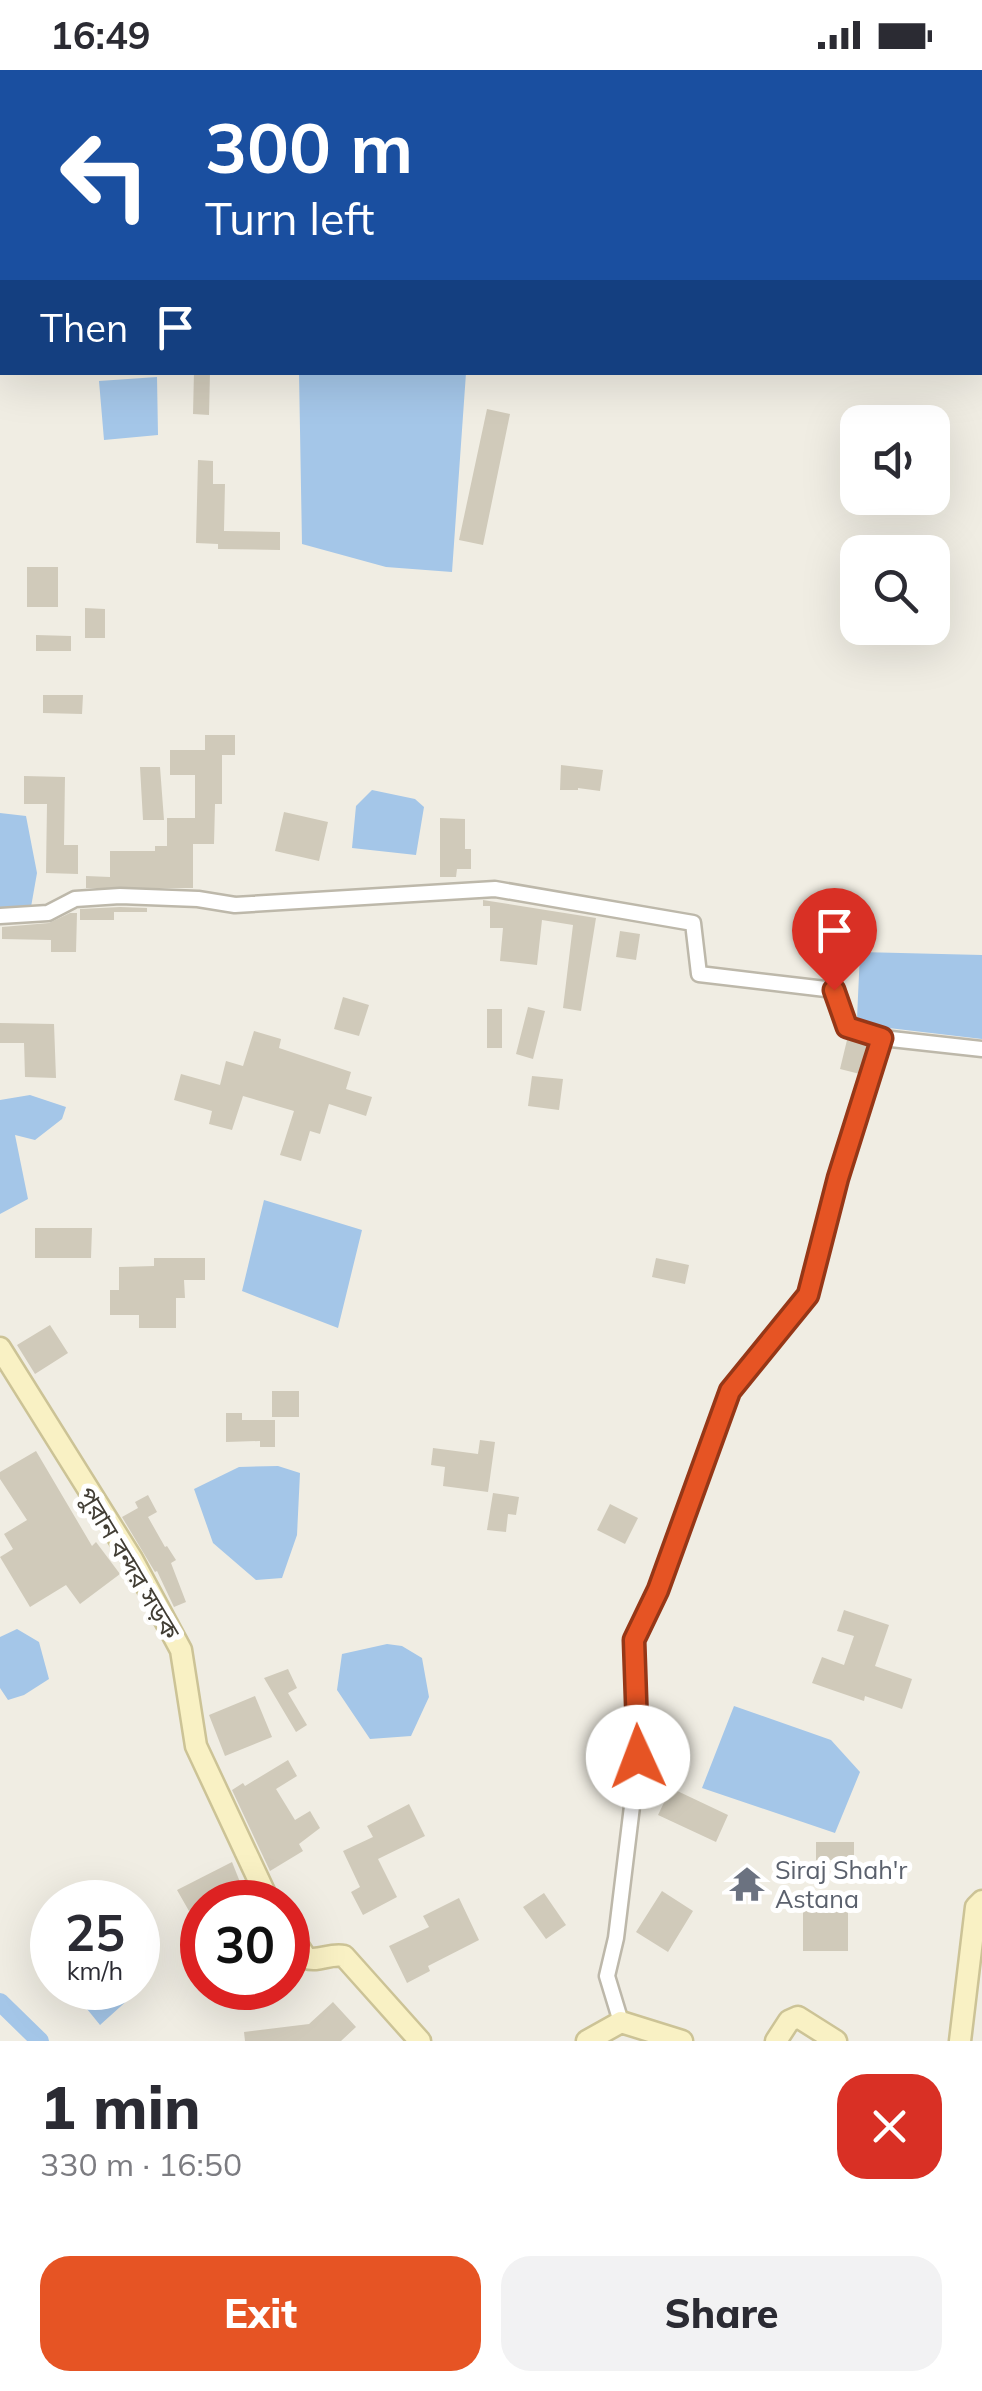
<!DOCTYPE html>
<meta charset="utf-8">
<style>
:root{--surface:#fff;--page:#f2f2f3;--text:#2b2b33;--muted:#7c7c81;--accent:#e65424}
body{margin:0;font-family:Mulish,"Noto Sans Bengali",sans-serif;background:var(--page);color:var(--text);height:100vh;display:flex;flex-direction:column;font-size:38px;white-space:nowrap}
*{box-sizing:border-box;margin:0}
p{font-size:32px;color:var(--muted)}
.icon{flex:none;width:55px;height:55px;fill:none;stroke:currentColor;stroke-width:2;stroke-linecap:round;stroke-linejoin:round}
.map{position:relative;height:1971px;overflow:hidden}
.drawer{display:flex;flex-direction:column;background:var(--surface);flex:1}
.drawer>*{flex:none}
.banner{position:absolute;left:0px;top:0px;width:982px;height:305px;box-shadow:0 10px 40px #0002;background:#1a4fa0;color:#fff;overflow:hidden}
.tools{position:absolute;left:840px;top:335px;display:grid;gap:20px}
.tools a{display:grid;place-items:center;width:110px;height:110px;border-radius:20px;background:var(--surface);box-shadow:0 10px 40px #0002;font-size:50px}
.speed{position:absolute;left:30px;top:1810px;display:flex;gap:20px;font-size:50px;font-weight:700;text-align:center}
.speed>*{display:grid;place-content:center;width:130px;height:130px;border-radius:50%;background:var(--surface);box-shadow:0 10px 40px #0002;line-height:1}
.speed small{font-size:25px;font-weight:400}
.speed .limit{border:15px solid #d22;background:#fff;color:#111}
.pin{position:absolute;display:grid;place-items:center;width:85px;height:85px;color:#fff;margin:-102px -42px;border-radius:50% 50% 50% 0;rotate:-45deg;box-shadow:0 0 10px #0007}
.pin .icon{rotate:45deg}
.me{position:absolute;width:110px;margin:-55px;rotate:358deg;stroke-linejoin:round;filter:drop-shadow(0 0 8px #0008)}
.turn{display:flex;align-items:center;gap:35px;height:210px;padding:0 40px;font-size:45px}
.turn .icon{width:130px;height:130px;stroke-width:2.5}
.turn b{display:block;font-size:70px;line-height:85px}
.then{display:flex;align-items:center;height:95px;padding:0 40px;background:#0003;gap:20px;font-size:38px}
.round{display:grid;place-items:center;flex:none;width:105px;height:105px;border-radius:30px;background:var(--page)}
.overview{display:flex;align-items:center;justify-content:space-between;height:170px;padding:0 40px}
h1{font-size:60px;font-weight:800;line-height:75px}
.primary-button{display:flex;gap:20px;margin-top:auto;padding:20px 40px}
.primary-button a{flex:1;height:115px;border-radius:30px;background:var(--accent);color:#fff;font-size:40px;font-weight:800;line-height:115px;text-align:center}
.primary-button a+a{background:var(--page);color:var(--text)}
.status{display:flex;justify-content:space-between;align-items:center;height:70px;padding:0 50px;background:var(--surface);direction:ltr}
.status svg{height:28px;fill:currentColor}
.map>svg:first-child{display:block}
.water{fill:#a4c6e8}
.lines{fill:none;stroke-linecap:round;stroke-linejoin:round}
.canal{stroke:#a4c6e8;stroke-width:18}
.building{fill:#d0caba}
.street-casing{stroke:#bdb8aa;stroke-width:19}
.secondary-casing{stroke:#ccc396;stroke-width:25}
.street{stroke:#fff;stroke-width:14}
.secondary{stroke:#f9f1c4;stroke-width:20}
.route-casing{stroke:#963717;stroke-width:25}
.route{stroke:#e65424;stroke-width:18}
.labels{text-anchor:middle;stroke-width:10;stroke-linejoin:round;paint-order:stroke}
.street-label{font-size:25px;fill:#413d34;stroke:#fff}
.worship-label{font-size:25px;fill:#5b616d;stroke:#fff;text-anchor:start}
</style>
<div class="status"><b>16:49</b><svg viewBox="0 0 49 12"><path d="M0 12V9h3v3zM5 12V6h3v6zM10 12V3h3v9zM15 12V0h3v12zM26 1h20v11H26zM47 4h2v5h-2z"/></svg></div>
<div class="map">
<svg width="982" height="1971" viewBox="0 0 982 1971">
<rect width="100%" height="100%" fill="#f0ede3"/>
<path class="water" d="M299,303h167l-14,199 -66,-5 -84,-23z
M157,307l1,58 -54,5 -5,-59z
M372,720l43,9 9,8 -8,48 -64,-7 4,-42z
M0,743l26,3 11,57 -6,34 -31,2z
M860,882l122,3v84l-102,-12 -23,-8z
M30,1025l36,12 -4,12 -27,21 -20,-5 13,64 -28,15v-114z
M264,1130l98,30 -24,98 -96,-37z
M278,1396l22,7 -3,62 -15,43 -26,2 -43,-37 -19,-54 45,-22z
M17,1559l22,13 10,37 -25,16 -16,5 -8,-12v-51z
M387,1574l15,2 20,12 7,39 -18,39 -41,3 -33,-49 5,-36z
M734,1636l97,34 29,32 -25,61 -133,-45z
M138,1915l2,4 -40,36 -30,-37h68z"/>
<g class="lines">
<path class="canal" d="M0,1932l40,39"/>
</g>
<path class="building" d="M194,302h16l-1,43 -16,-1z
M487,339l23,5 -27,131 -24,-5z
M198,390l15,1v23h12l-1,47 56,1v18l-62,-1v-5l-22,-1z
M27,497h31v40h-31z
M85,538l20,1v29h-20z
M36,565l35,1v15h-35z
M43,625h40l-1,19 -39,-1z
M205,665h30v20h-13v49h-7l-1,40h-21v44h-107v-12l24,1v-26h45v-5h12v-28h28v-43h-25v-25h35z
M561,695l42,5 -3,21 -22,-3v2h-18z
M140,697h20l4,53h-21z
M24,706l41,1 -1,68h14v29l-32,-1 1,-69h-23z
M284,742l44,10 -9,39 -44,-10z
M440,748l25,1v30h6v20h-14l-1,8h-16z
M483,830l113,18 -15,93 -18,-3 10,-83 -31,-5 -5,45 -37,-4 3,-33h-13v-22h-7z
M120,837l27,1v4h-33v8h-34v-11z
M70,843h7l-1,39h-25v-12l-49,-1v-12l47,-4z
M620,861l20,3 -4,26 -20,-3z
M343,927l26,8 -10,31 -25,-7z
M528,937l17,4 -12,48 -17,-5z
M487,939h15v39h-15z
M0,953l54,1 2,54 -31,-1 -1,-34h-24z
M254,961l27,8 -2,9 72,24 -5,17 26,8 -6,19 -37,-12 -9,30 -10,-3 -9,30 -21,-6 14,-44 -51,-15 -11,34 -23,-6 3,-13 -38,-11 7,-26 39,11 6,-24 17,5z
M847,970l22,5 -9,29 -20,-5z
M532,1006l31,3 -4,31 -31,-4z
M35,1158h57l-1,30h-56z
M154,1188h51v22h-21l1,18h-9v30h-37v-13h-29v-25h9v-23l35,-1z
M656,1188l33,7 -4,19 -33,-7z
M50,1255l18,28 -33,21 -18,-29z
M272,1321h27v26h-27z
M226,1343h16v7h33v27h-15v-6l-34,1z
M480,1370l15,2 -7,50 -45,-6 2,-19 -14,-2 2,-17 45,6z
M36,1381l56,95 4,-4 24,32 -40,30 -14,-19 -36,22 -30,-50 13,-8 -9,-15 23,-14 -27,-41v-7z
M493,1423l26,4 -3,18 -8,-1 -2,18 -19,-2z
M148,1425l9,17 -9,5 17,30 2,-1 9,14 -5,3 15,39 -12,5 -17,-36 -2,1 -33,-55 16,-9 -3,-6z
M610,1434l28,14 -13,26 -28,-14z
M844,1540l45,15 -14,41 37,13 -10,30 -37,-13 -1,5 -52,-18 10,-26 22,8 10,-29 -17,-5z
M288,1599l9,19 -9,5 19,32 -11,7 -32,-54z
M255,1626l17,41 -47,19 -16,-41z
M288,1690l9,16 -21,13 19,31 15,-9 10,17 -21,16 4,7 -33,20 -38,-81 11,-7 2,3z
M671,1718l57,27 -12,27 -58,-27z
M409,1734l16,32 -47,23 19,38 -34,18 -12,-23 9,-5 -17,-36 30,-14 -6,-11z
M816,1772h38v18h-38z
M232,1792l12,30 -19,8 -3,-9 -33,20 -12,-21z
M662,1821l31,20 -25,41 -32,-20z
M544,1823l22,32 -20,14 -23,-32z
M803,1826h45v55h-45z
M459,1828l20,42 -51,26 2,5 -23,12 -18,-37 40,-19 -6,-11z
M333,1932l23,25 -15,14h-96l-1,-9 65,-8z"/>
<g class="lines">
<defs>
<path id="street" d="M265,2v-2
M0,846l48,-3 27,-14 45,-3 78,3 37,6 260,-16 198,34 6,51 135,16 13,37 35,11 100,11
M621,1952l-14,-46 9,-38 22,-181 -4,-117 24,-50 72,-199 79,-96 29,-117 44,-140"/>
<path id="secondary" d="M0,1278l132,211 49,91 15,96 73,156
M288,1860l18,28c13,4 24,-5 38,-2l76,85
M587,1971l34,-19 61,19
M776,1971l13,-20 9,-4 38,24
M960,1971l16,-134 6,-6"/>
</defs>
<use href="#street" class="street-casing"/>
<use href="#secondary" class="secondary-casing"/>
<use href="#street" class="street"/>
<use href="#secondary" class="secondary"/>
</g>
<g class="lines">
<defs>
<path id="route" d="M638,1687l-4,-117 24,-50 72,-199 78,-96 30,-117 44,-140 -35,-11 -13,-37"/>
</defs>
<use href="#route" class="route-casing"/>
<use href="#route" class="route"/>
</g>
<defs>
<symbol id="temple-bare" viewBox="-9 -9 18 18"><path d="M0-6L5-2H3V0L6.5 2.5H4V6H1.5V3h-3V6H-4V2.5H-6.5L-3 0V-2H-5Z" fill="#6b7280" stroke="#fff" stroke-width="2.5" paint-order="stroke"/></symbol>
</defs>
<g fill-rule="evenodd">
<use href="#temple-bare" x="722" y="1789" width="50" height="50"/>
</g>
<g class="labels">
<g class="street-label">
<text transform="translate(129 1493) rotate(59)" y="9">পুরান বন্দর সড়ক</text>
</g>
<g class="worship-label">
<text x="775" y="1809">Siraj Shah'r<tspan x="775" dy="29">Astana</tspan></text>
</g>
</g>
</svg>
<div class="tools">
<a><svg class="icon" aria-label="sound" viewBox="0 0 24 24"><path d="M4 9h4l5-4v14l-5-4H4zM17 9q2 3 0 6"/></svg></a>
<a><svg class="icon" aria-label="search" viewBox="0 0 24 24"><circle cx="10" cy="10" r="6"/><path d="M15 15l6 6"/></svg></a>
</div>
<div class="speed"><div>25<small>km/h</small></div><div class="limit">30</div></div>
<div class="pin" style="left:834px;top:920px;background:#d93025"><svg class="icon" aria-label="arrive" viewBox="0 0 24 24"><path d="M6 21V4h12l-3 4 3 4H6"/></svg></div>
<svg class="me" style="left:638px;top:1687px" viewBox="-20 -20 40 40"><circle r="19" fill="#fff"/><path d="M0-13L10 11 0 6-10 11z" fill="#e65424"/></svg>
<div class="banner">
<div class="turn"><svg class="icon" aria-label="left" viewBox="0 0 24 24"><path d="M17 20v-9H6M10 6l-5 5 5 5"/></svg><div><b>300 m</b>Turn left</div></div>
<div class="then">Then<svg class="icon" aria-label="arrive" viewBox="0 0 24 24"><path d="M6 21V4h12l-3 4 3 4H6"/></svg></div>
</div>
</div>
<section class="drawer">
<div class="overview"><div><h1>1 min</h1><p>330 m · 16:50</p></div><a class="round" style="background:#d93025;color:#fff"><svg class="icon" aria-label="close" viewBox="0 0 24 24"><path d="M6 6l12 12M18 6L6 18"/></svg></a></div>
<div class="primary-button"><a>Exit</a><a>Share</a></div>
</section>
